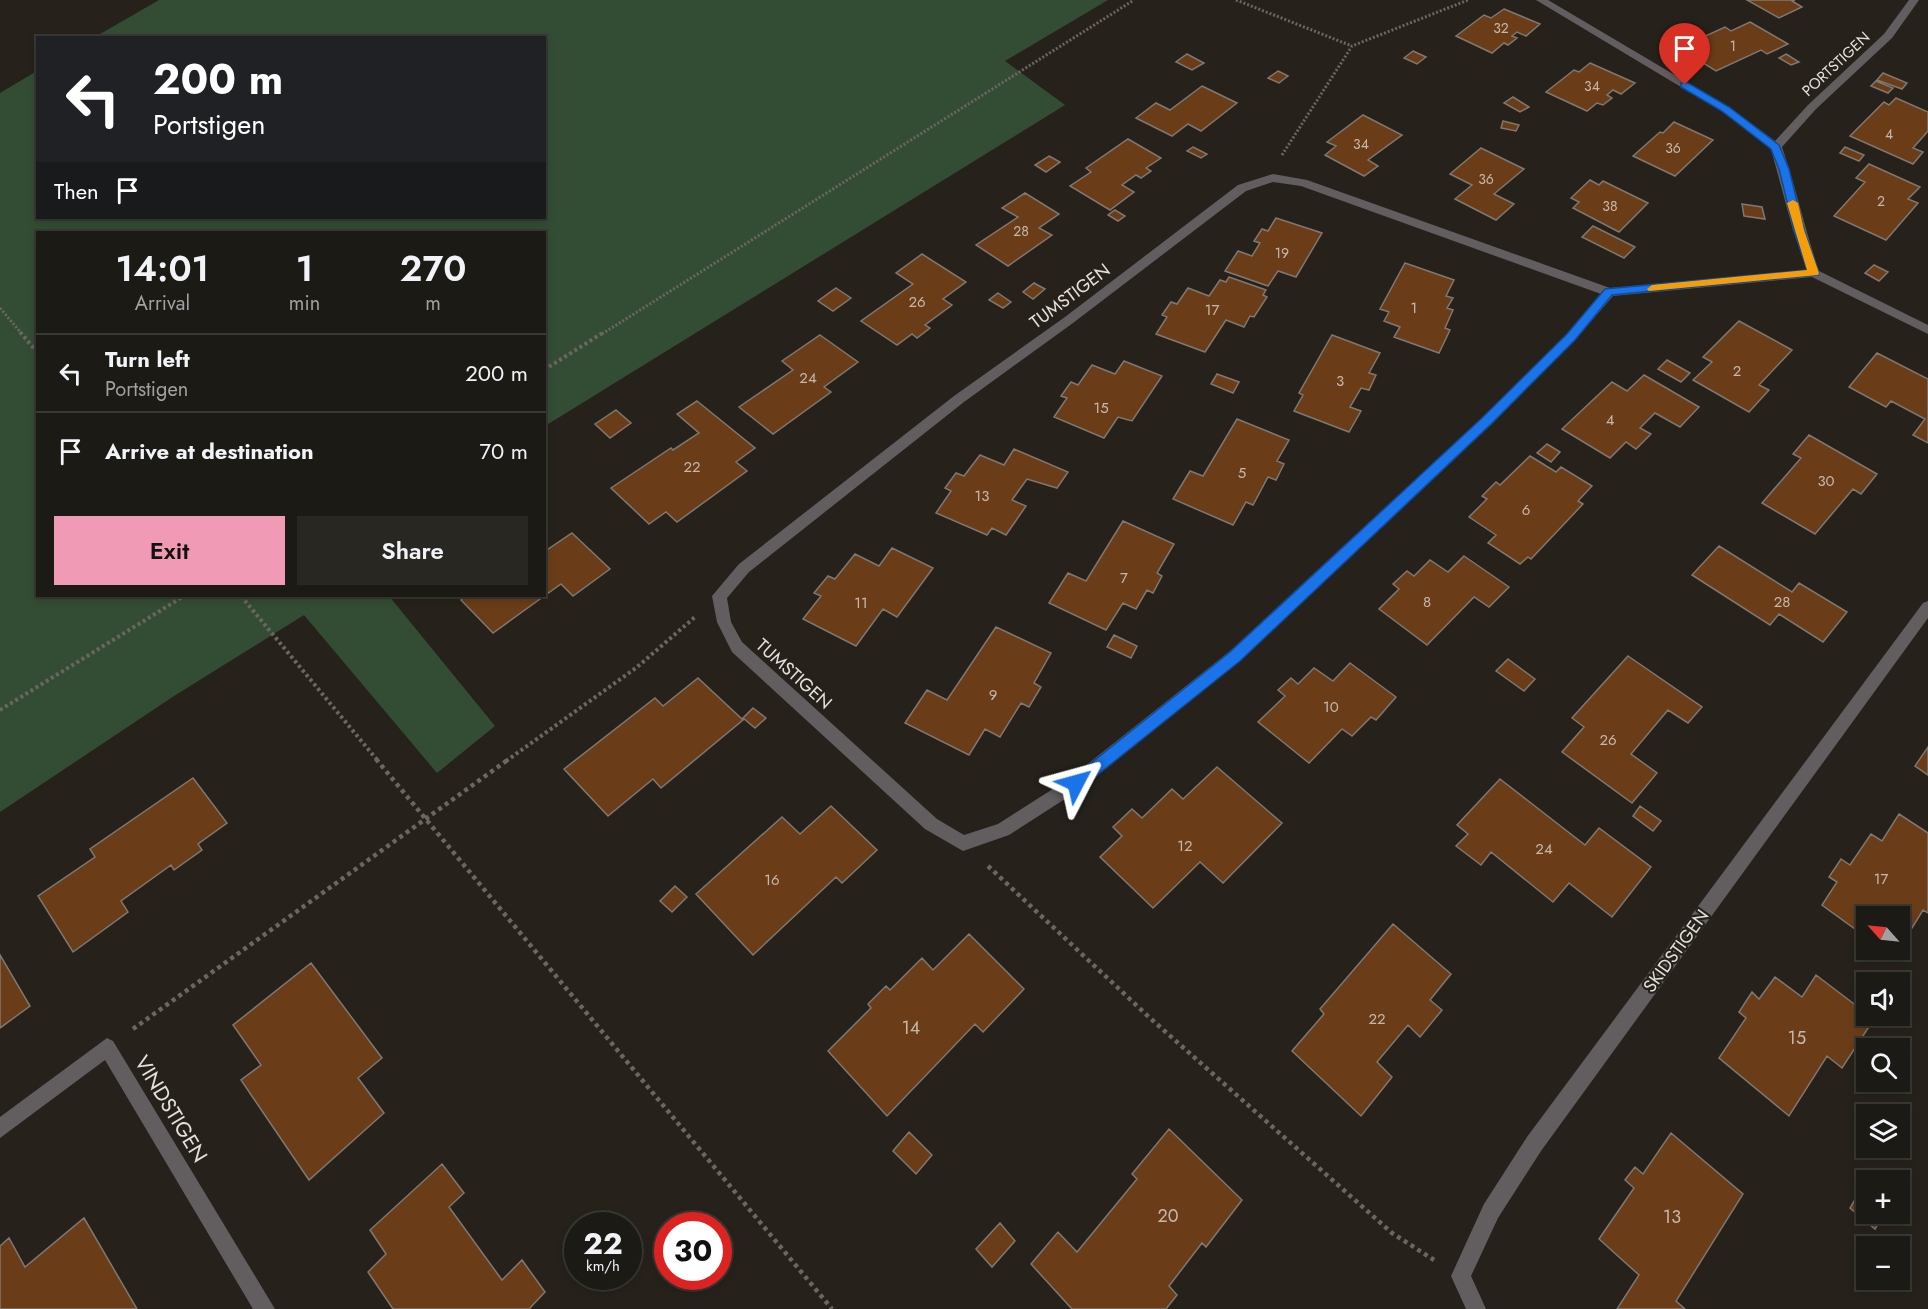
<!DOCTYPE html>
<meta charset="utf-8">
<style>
:root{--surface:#1c1a14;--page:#292722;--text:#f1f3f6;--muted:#a0a1a0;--line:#3a3834;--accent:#f09ab5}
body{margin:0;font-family:Jost,sans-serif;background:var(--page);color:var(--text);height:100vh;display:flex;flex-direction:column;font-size:22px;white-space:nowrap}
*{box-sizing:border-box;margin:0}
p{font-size:20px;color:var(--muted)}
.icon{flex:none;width:33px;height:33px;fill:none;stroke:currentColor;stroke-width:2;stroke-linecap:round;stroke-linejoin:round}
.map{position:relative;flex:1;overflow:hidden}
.side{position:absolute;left:36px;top:231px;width:510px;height:366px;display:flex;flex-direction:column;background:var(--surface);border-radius:0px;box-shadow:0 3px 9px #0003,0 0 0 2px var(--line)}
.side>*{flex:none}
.banner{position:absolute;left:36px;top:36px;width:510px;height:183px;border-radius:0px;box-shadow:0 3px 9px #0003,0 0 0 2px var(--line);background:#202124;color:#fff;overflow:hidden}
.needle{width:39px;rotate:297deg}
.tools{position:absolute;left:1856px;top:906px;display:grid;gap:12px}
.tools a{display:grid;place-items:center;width:54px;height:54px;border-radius:0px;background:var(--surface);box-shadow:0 3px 9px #0003,0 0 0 2px var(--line);font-size:30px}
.speed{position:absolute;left:564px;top:1212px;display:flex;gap:12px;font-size:30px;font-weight:700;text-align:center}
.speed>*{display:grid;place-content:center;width:78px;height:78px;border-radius:50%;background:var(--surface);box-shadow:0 3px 9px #0003,0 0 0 2px var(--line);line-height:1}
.speed small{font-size:15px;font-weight:400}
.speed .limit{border:9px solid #d22;background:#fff;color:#111}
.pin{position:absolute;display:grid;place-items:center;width:51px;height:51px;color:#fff;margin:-62px -26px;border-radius:50% 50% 50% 0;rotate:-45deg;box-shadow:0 0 6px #0007}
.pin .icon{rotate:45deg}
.me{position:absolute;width:66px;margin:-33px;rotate:51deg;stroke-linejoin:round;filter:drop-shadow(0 0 4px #0008)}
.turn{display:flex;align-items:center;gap:21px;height:126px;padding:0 18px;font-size:27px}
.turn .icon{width:78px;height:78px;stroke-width:2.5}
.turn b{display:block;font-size:42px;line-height:51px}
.then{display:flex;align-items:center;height:57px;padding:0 18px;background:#0003;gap:12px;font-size:22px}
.eta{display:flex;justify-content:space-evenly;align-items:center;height:102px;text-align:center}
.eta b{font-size:36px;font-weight:600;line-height:42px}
.cta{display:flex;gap:12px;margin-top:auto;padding:12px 18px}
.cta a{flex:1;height:69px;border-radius:0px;background:var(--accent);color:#111;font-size:24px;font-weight:600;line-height:69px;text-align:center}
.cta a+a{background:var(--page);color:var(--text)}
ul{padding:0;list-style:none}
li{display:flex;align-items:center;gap:18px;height:78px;padding:0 18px;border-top:2px solid var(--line)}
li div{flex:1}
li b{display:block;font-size:22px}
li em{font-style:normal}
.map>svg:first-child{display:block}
.green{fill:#334d34}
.building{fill:#6a3d18;stroke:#7f7771;stroke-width:1.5}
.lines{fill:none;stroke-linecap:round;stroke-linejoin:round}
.path-far2{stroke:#6a6761;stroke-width:3;stroke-dasharray:2 2;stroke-linecap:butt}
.path-far1{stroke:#6a6761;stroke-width:4;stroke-dasharray:3 3;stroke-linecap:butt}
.path{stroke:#6a6761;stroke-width:4.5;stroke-dasharray:4 4;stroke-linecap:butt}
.minor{fill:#625e60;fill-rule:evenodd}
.route{fill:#1a73e8;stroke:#114b97;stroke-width:1.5}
.slow{fill:#f59e0b}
.labels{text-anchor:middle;stroke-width:4.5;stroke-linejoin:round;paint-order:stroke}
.far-number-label{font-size:14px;fill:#c5b8ab}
.far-street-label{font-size:15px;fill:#e3e1dc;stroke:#26221b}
.number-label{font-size:15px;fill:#c5b8ab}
.street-label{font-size:18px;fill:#e3e1dc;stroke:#26221b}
.near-number-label{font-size:18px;fill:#c5b8ab}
.near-street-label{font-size:21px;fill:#e3e1dc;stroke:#26221b}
</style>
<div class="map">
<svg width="1928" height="1309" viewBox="0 0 1928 1309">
<rect width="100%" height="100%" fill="#26221b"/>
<path class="green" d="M159,0h949l-103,61 60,44 -520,321 -1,-194h-506v364h351l106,130 -58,47 -133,-158 -130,81 -174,116v-719l37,-22 1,147h506v-180l-449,-1z"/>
<path class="building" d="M1747,0h48l-3,1 10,6 -23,11z
M1504,9l36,15 -14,12 -9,-4 -5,4 5,2 -9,7 -4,-2 -12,10 -36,-17 28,-21 7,3z
M1750,22l38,22 -21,10 -6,-4 -45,21 -37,-23 46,-21 6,4z
M1413,51l13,6 -9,7 -13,-6z
M1187,54l17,9 -12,7 -16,-8z
M1786,54l13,8 -8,3 -12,-7z
M1590,63l45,20 -14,11 -8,-4 -6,5 5,3 -9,7 -6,-2 -10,8 -41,-19 28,-22 5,2z
M1278,71l10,5 -9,7 -11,-5z
M1883,73l24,10 -5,6 -25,-9z
M1876,81l17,7 -5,5 -17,-7z
M1202,86l35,17 -36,28 -13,-7 -16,12 -36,-18 20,-15 14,7z
M1513,97l16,10 -9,5 -16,-9z
M1896,98l32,14v19l-15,17 10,4 -10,12 -63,-28 34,-34 5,3z
M1363,115l39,20 -34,25 10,6 -14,10 -39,-21 11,-9 -9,-4z
M1503,121l16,4 -3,6 -15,-3z
M1674,122l39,18 -38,36 -42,-20 27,-24 3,1z
M1128,139l33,19 -15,10 5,3 -10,7 -5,-3 -14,10 12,7 -24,18 -40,-24 21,-14 -5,-4z
M1193,147l14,7 -6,4 -14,-7z
M1845,147l19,8 -5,6 -19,-8z
M1481,148l43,21 -30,25 20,10 -18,16 -41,-21 17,-14 -22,-11z
M1049,156l11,6 -14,10 -11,-7z
M1869,164l51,23 -12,12 10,4 -32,37 -52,-24 31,-34 -9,-4z
M1590,180l9,5 4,-4 45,22 -29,29 -46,-24 6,-6 -8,-4z
M1025,193l34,21 -20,14 13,7 -44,31 -32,-21 42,-28 -16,-9z
M1742,204l20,3 3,12 -21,-3z
M1115,210l10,6 -7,5 -10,-6z
M1276,218l46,15 -26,44 -18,-6 -10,15 -43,-15 13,-20 14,5 8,-13 -6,-2 8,-12 6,2z
M1593,226l42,21 -11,11 -42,-21z
M922,254l44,28 -23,17 9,6 -27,20 5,3 -13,10 -5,-4 -15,11 -36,-24 52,-37 -17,-11z
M1405,263l49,17 -8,16 7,2 -6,10 6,2 -8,18 5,2 -11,23 -45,-16 6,-10 -16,-6 5,-9 -9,-3z
M1874,265l14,7 -9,9 -14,-8z
M1229,277l37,13 -3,5 4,2 -13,20 -4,-1 -6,11 -18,-7 -21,32 -49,-18 11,-17 -5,-2 9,-13 6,2 11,-16 21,8 11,-16 6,2z
M1034,283l11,6 -12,10 -10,-7z
M836,288l15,10 -18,13 -15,-10z
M998,293l13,9 -8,6 -14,-8z
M1739,321l53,29 -33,35 10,5 -20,22 -56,-32 19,-18 -9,-5z
M820,335l38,27 -34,25 7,5 -58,42 -34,-27 54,-37 -11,-9z
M1332,335l48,18 -11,20 7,2 -7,15 -8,-2 -11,19 11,4 -12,21 -55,-21 9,-16 -4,-2z
M1877,353l51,26v64l-15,-8 12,-16 -34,-18 -5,6 -37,-20z
M1667,360l23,13 -9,9 -23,-13z
M1124,361l38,15 -30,45 -14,-4 -14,21 -50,-21 13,-19 -6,-2 10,-14 7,3 14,-20 23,9z
M1217,374l22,8 -6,11 -22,-9z
M1644,375l55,32 -19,20 -25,-14 -15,15 11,6 -15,15 -10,-7 -16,16 -48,-29 50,-47 15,9z
M697,401l58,47 -19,14 11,9 -70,51 -11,-10 -17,12 -38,-36 60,-40 2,2 26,-17 -22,-19z
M616,410l15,13 -21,15 -15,-14z
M1237,419l52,21 -12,21 7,3 -8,16 -8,-3 -15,28 -7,-3 -13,23 -60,-26 17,-28 13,5z
M1809,435l68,39 -16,20 -8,-5 -38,45 -53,-31 39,-45 -8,-4z
M1547,444l13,8 -9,10 -14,-9z
M1014,449l54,23 -11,16 -30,-9 -15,21 14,6 -20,29 -14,-7 -5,7 -51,-22 15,-22 -6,-3 11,-15 8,3 16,-21 24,10z
M1530,456l26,16 5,-5 31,19 -14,15 5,3 -52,55 -3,-2 -8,7 -32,-21 8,-8 -27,-18 18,-18 -5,-3 14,-14 4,3z
M1123,521l51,23 -17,29 5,3 -9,17 -6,-3 -11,19 -13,-6 -17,27 -57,-27 19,-30 18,8z
M572,533l38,36 -37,27 -12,-12 -68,49 -32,-33 3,-3 -2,-1h82v-44z
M1719,546l73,46 7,-9 48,29 -24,30 -44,-28 -9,11 -78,-50z
M892,548l41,20 -36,49 -14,-8 -27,37 -53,-27 18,-23 -7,-3 14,-17 7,3 20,-25 24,12z
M1464,556l45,31 -20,20 -15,-10 -47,48 -48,-36 20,-20 -6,-5 14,-13 7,5 16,-16 18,12z
M996,627l55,26 -17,30 7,4 -12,20 -8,-4 -21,34 -15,-8 -16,26 -64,-32 22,-33 20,10z
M1114,635l23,11 -6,12 -24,-11z
M1628,656l74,51 -14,16 -20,-13 -37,44 26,19 -25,30 -70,-51 22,-25 -12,-9z
M1508,659l27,20 -11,12 -28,-20z
M1350,663l46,34 -20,23 -5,-3 -19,19 -10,-7 -33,34 -51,-41 27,-26 -7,-6 13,-12 7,6 16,-16 19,13z
M698,678l45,42 -82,68 -8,-9 -45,37 -44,-47 91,-71 8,8z
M753,708l13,10 -11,10 -12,-10z
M1928,747v28l-13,-9z
M1217,767l65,56 -59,60 -23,-21 -47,46 -53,-51 22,-21 -9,-9 19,-18 10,9 30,-29 11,10z
M193,778l34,45 -29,21 4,6 -28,20 -3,-5 -50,36 7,11 -55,40 -35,-56 57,-39 -5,-8z
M1500,779l85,66 14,-17 52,39 -39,50 -43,-34 -16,19 -62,-50 -10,13 -25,-19 12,-12 -11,-9z
M831,806l46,44 -35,33 -6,-6 -83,78 -57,-61 86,-77 18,17z
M1640,806l21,15 -8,10 -20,-15z
M1899,814l29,19v80l-5,-3 -24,39v-33h-33v21l-44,-32 15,-23 -8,-5 12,-18 9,6 21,-31 11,7z
M675,886l12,11 -15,15 -12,-11z
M1393,924l58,50 -21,26 12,10 -22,27 -12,-12 -31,37 15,15 -31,39 -69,-65 32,-37 -4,-5z
M969,934l55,55 -41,43 -8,-8 -88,92 -59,-65 43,-43 -3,-4 18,-18 4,4 32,-32 11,12z
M0,955l30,51 -30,22z
M311,963l71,95 -24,20 26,35 -75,67 -68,-100 20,-15 -28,-40z
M1816,975l50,38v3l8,3 -32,49 -15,-12 -38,60 -70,-58 27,-40 -7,-6 13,-20 7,7 16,-22 27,20z
M1169,1129l73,71 -36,47 -4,-4 -33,43 8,9 -11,14h-94l-41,-45 27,-32 19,20 60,-73 -5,-5z
M909,1132l23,23 -16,19 -23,-23z
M1671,1133l72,61 -67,107 9,8h-68l22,-34 -40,-36 35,-51 -9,-8 10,-13 8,7z
M442,1164l22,29 -15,14 53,73 20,-20 23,32 -16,17h-136l-25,-37 18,-18 -16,-24z
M1866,1181v33h18l-9,15 -25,-21z
M84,1218l53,91h-137v-63l9,-8 16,29z
M1000,1223l15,18 -23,26 -16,-18z"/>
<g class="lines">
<path class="path-far2" d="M1236,0l116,46
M1282,155l70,-109 116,-46
M0,308l22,26
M602,334l532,-334"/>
<path class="path-far1" d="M20,332l18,21
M544,370l60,-38
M241,596l137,165
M0,710l184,-114
M506,761l130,-93 59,-51"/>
<path class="path" d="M376,759l456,550
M988,866l162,152 242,215 42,27
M133,1029l376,-270"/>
<path class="minor" d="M1536,0h12l181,107 46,34 33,-36 76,-71 25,-34h10l-27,38 -76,71 -34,38c14,41 23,83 37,124l109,54v9l-116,-57 -199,19 -38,44 -83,84 -252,237 -158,127 -73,47 -46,16 -38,-22 -193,-177 -15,-30 -5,-26 27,-32 215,-168 111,-79 173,-132 35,-11 34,6 303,108 197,-18 -14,-40 -22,-81 -50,-38zM1273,182l28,4 300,108 -34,40 -85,84 -252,233 -160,127 -72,46 -34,11 -27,-16 -195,-177 -11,-20 -4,-24 22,-26 215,-170 109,-79 173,-132z
M1928,601v17l-387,533 -43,67 -27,58 15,33h-20l-15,-33 33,-72 43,-67 396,-534z
M107,1038l6,3 162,268h-22l-148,-249 -105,78v-21z"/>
</g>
<path class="route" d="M1681,83h7l41,24 50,38 10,24 15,61 15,43 -1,2 -206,20 -37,45 -84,84 -251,237 -159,127 -5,2 -5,-2 -2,-5 2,-4 159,-127 252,-234 85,-84 38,-45 202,-19 -13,-40 -15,-61 -8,-20 -49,-38 -41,-24z"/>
<path class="slow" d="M1793,200l5,3 6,27 15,43 -1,2 -169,16 -2,-2 5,-4 155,-15 -20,-67z"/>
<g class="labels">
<g class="far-number-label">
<text x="1501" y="33">32</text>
<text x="1733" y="51">1</text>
<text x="1592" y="91">34</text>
<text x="1889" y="139">4</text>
<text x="1361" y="149">34</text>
<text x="1673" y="153">36</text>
<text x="1486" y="184">36</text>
<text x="1881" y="206">2</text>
<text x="1610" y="211">38</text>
<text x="1021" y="236">28</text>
<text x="1282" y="258">19</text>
</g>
<g class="far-street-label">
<text transform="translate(1836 64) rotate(-43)" y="5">PORTSTIGEN</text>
</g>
<g class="number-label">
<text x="917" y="307">26</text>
<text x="1414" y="313">1</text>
<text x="1212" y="315">17</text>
<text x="1737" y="376">2</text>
<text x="808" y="383">24</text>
<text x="1340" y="386">3</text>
<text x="1101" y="413">15</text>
<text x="1610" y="425">4</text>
<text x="692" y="472">22</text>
<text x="1242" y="478">5</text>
<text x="1826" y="486">30</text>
<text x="982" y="501">13</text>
<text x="1526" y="515">6</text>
<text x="1124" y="583">7</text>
<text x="1427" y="607">8</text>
<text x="1782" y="607">28</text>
<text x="861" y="608">11</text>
<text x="993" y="700">9</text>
<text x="1331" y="712">10</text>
<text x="1608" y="745">26</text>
<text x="1185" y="851">12</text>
<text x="1544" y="854">24</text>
<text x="1881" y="884">17</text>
<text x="772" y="885">16</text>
<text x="1377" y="1024">22</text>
</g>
<g class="street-label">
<text transform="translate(1070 296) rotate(-37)" y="6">TUMSTIGEN</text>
<text transform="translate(794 674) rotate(42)" y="6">TUMSTIGEN</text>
<text transform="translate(1676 951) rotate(-54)" y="6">SKIDSTIGEN</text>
</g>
<g class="near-number-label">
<text x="911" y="1034">14</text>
<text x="1797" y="1044">15</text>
<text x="1168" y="1222">20</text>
<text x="1672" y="1223">13</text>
</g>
<g class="near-street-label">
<text transform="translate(171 1109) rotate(59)" y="7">VINDSTIGEN</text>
</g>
</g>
</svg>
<div class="tools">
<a><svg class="needle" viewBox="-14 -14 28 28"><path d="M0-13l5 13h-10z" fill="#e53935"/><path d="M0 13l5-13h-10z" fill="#a0a1a0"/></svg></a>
<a><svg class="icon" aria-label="sound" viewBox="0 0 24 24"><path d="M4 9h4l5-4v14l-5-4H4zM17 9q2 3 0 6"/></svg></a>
<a><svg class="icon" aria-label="search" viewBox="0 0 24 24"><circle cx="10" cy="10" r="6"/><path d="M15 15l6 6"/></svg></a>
<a><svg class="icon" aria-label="layers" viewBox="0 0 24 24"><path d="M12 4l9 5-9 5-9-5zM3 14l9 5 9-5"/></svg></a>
<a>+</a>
<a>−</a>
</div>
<div class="speed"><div>22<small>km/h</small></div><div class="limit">30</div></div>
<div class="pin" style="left:1685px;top:85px;background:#d93025"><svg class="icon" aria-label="arrive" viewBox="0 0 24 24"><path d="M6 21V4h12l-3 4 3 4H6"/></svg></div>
<svg class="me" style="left:1076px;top:783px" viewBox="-20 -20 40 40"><path d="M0-17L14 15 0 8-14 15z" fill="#1a73e8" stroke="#fff" stroke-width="4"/></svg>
<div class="banner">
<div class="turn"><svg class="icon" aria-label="left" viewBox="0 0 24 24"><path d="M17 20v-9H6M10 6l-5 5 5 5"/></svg><div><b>200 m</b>Portstigen</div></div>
<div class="then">Then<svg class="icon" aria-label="arrive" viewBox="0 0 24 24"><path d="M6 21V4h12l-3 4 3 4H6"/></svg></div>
</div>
<section class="side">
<div class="eta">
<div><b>14:01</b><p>Arrival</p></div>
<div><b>1</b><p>min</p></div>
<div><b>270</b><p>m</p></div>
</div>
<ul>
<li><svg class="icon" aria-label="left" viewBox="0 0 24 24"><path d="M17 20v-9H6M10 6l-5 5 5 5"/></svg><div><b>Turn left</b><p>Portstigen</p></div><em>200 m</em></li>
<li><svg class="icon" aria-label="arrive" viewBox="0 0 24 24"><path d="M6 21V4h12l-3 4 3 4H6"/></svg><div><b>Arrive at destination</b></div><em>70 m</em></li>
</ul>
<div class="cta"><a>Exit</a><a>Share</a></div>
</section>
</div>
